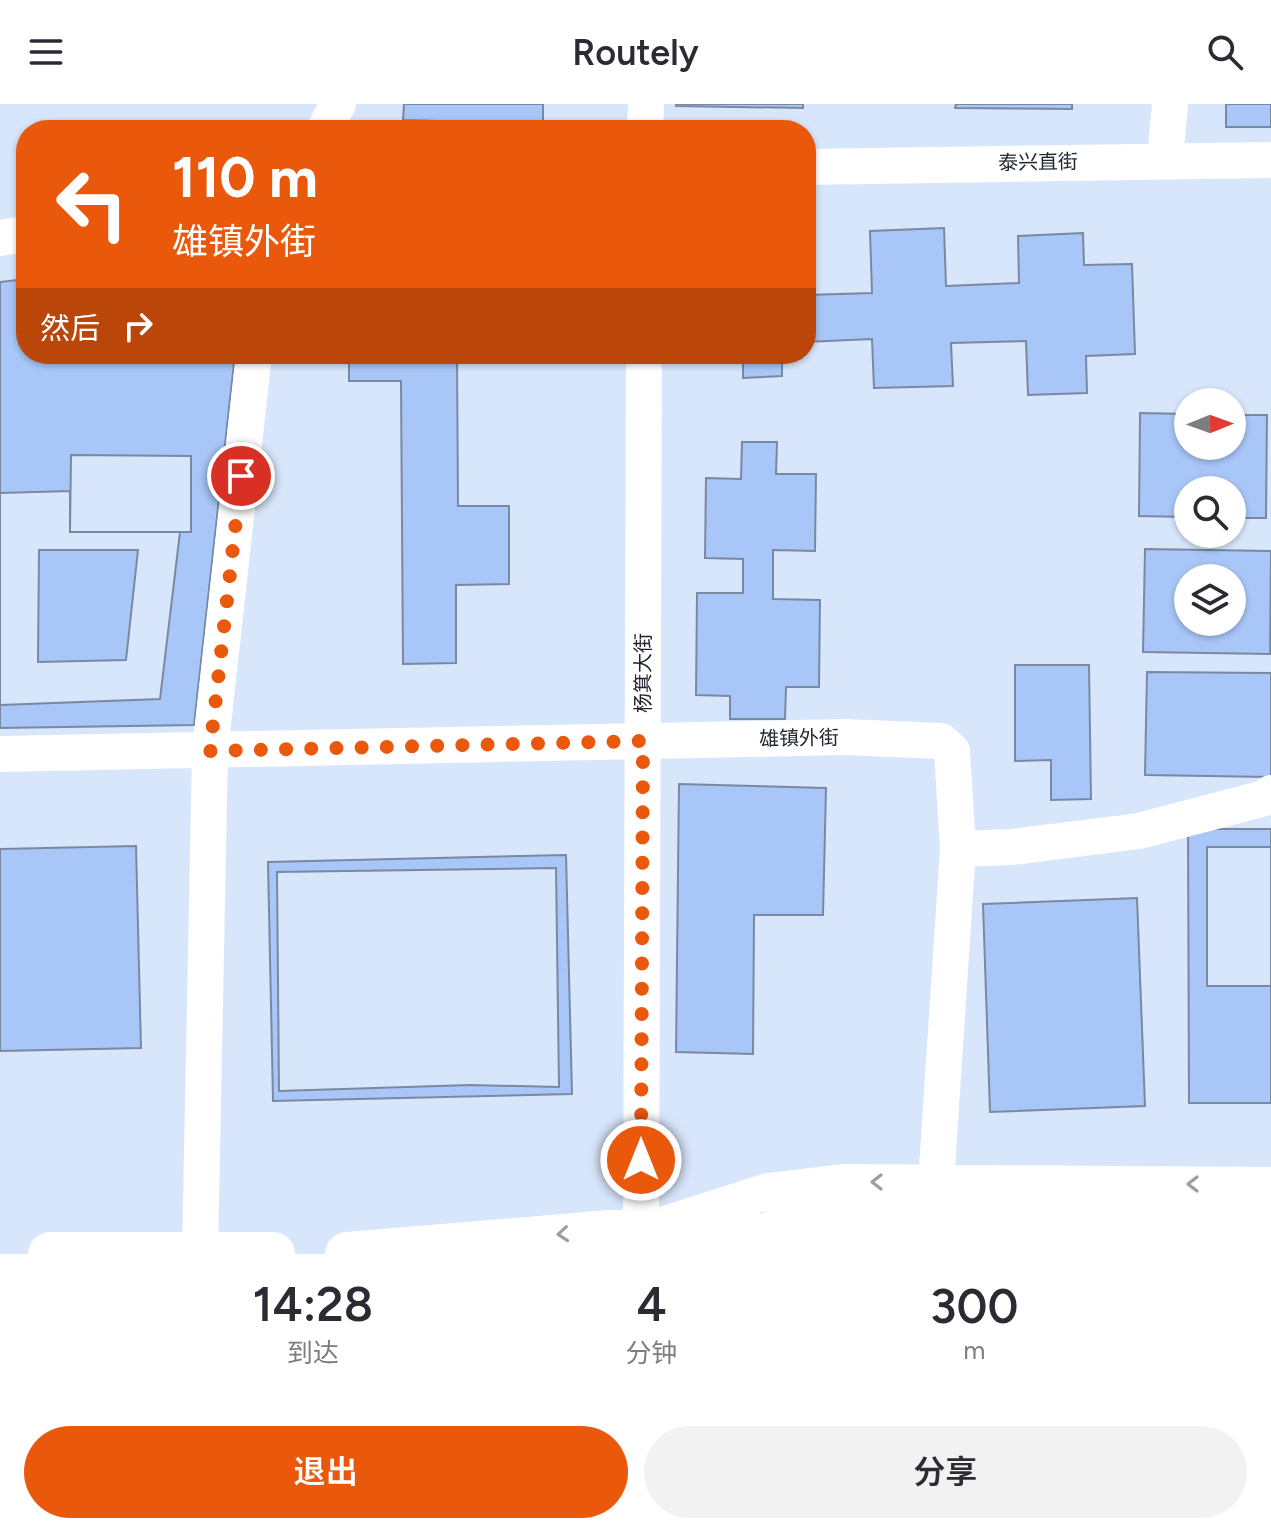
<!DOCTYPE html>
<html lang="zh">
<meta charset="utf-8">
<style>
:root{--surface:#fff;--page:#f2f2f3;--text:#2b2b33;--muted:#7c7c81;--accent:#ea580c}
body{margin:0;font-family:Figtree,"Noto Sans SC",sans-serif;background:var(--page);color:var(--text);height:100vh;display:flex;flex-direction:column;font-size:30px;white-space:nowrap}
*{box-sizing:border-box;margin:0}
p{font-size:26px;color:var(--muted)}
.icon{flex:none;width:44px;height:44px;fill:none;stroke:currentColor;stroke-width:2;stroke-linecap:round;stroke-linejoin:round}
.map{position:relative;height:1150px;overflow:hidden}
.panel{display:flex;flex-direction:column;background:var(--surface);flex:1}
.panel>*{flex:none}
.top-card{position:absolute;left:16px;top:16px;width:800px;height:244px;border-radius:32px;box-shadow:0 2px 6px #0004;background:#ea580c;color:#fff;overflow:hidden}
.needle{width:52px;rotate:89deg}
.controls{position:absolute;left:1174px;top:284px;display:grid;gap:16px}
.controls a{display:grid;place-items:center;width:72px;height:72px;border-radius:50%;background:var(--surface);box-shadow:0 2px 6px #0004;font-size:40px}
.pin{position:absolute;display:grid;place-items:center;width:68px;height:68px;color:#fff;margin:-34px;border:4px solid #fff;border-radius:50%;box-shadow:0 2px 8px #0007}
.me{position:absolute;width:88px;margin:-44px;rotate:0deg;stroke-linejoin:round;filter:drop-shadow(0 0 6px #0008)}
.turn{display:flex;align-items:center;gap:28px;height:168px;padding:0 24px;font-size:36px}
.turn .icon{width:104px;height:104px;stroke-width:2.5}
.turn b{display:block;font-size:56px;line-height:68px}
.then{display:flex;align-items:center;height:76px;padding:0 24px;background:#0003;gap:16px;font-size:30px}
.eta{display:flex;justify-content:space-evenly;align-items:center;height:136px;text-align:center}
.eta b{font-size:48px;font-weight:600;line-height:56px}
.action{display:flex;gap:16px;margin-top:auto;padding:16px 24px}
.action a{flex:1;height:92px;border-radius:48px;background:var(--accent);color:#fff;font-size:32px;font-weight:600;line-height:92px;text-align:center}
.action a+a{background:var(--page);color:var(--text)}
header{display:flex;justify-content:space-between;align-items:center;height:104px;padding:0 24px;background:var(--surface);font-size:36px;font-weight:600}
.map>svg:first-child{display:block}
.building{fill:#a8c6f7;stroke:#7a89a1;stroke-width:2;fill-rule:evenodd}
.lines{fill:none;stroke-linecap:round;stroke-linejoin:round}
.minor{stroke:#fff;stroke-width:36}
.highway{stroke:#fff;stroke-width:44}
.oneway{stroke:#9a9da1}
.route{stroke:#ea580c;stroke-width:14;stroke-dasharray:0 25.2}
.labels{text-anchor:middle;stroke-width:6;stroke-linejoin:round;paint-order:stroke}
.street-label{font-size:20px;fill:#1f252f;stroke:#fff}
</style>
<header><svg class="icon" aria-label="menu" viewBox="0 0 24 24"><path d="M4 6h16M4 12h16M4 18h16"/></svg>Routely<svg class="icon" aria-label="search" viewBox="0 0 24 24"><circle cx="10" cy="10" r="6"/><path d="M15 15l6 6"/></svg></header>
<div class="map">
<svg width="1271" height="1150" viewBox="0 0 1271 1150">
<rect width="100%" height="100%" fill="#d8e6fb"/>
<path class="building" d="M404,0h139v20l-140,-4z
M676,0h127v4l-127,-2z
M956,0h116v5l-117,-1z
M1226,0h45v23h-45z
M944,124l2,58 73,-3 -1,-47 65,-3 1,32 48,-1 3,90 -49,2 1,37 -59,2 -2,-54 -75,2 2,43 -79,2 -2,-49 -66,3v-47l66,-2 -2,-62z
M26,175v75h209l-41,371 -194,3v-446z
M349,250h108l1,152h51v78l-53,1v78l-53,1 -2,-283h-52z
M743,250h39v22l-39,2z
M1140,309l48,1v32h44v-31h35l-1,103h-34v-28h-44v27l-49,-1z
M742,338h35l-1,32h40l-1,77 -42,-1v49l47,1 -1,87h-33l-1,32h-55v-23l-34,-1 1,-102h46v-34l-38,-1 1,-80 35,1z
M71,351l120,1v76h-121z
M70,387v41h110l-20,167 -160,6v-212zM39,446h99l-12,110 -88,2z
M1145,445l126,2 -1,103 -127,-2zM1188,474h44v44h-44z
M1015,561h74l2,134 -40,1v-40l-36,1z
M1147,568l124,1v104l-126,-2z
M679,680l147,4 -3,127h-69l-1,139 -77,-2z
M1188,725h83v274h-82z
M136,742l5,202 -141,3v-202z
M1207,743h64v139h-64z
M566,751l6,239 -299,7 -5,-239z
M556,764l3,219 -89,-2 -191,6 -2,-219z
M1137,794l8,208 -155,6 -7,-208z"/>
<g class="lines">
<path class="minor" d="M324,26l14,-26
M645,26l1,-26
M1165,55l5,-55
M806,63l465,-7
M0,134l26,-4
M644,250l-3,878 127,-41 75,-9 428,3
M0,650l845,-17 96,4 11,10 6,98 -22,334
M958,745l54,-2 127,-16 126,-33 6,-5
M200,1149l10,-502 44,-397"/>
<path class="highway" d="M786,1109l48,-5 437,1
M50,1150h223
M347,1150l263,-22 661,14"/>
</g>
<defs><path id="oneway-chevron" d="M-2-3.5L2.5 0L-2 3.5" fill="none" stroke-width="1.6" stroke-linecap="round" stroke-linejoin="round" transform="scale(2)"/></defs>
<g class="oneway">
<use href="#oneway-chevron" transform="translate(877 1078) rotate(-180)"/>
<use href="#oneway-chevron" transform="translate(1193 1080) rotate(-180)"/>
<use href="#oneway-chevron" transform="translate(563 1130) rotate(175)"/>
</g>
<g class="lines">
<path class="route" d="M241,372l-31,275 433,-10 -2,419"/>
</g>
<g class="labels">
<g class="street-label">
<text transform="translate(1038 58) rotate(-1)" y="7">泰兴直街</text>
<text transform="translate(643 569) rotate(-90)" y="7">杨箕大街</text>
<text transform="translate(799 634) rotate(-1)" y="7">雄镇外街</text>
</g>
</g>
</svg>
<div class="controls">
<a><svg class="needle" viewBox="-14 -14 28 28"><path d="M0-13l5 13h-10z" fill="#e53935"/><path d="M0 13l5-13h-10z" fill="#7c7c81"/></svg></a>
<a><svg class="icon" aria-label="search" viewBox="0 0 24 24"><circle cx="10" cy="10" r="6"/><path d="M15 15l6 6"/></svg></a>
<a><svg class="icon" aria-label="layers" viewBox="0 0 24 24"><path d="M12 4l9 5-9 5-9-5zM3 14l9 5 9-5"/></svg></a>
</div>
<div class="pin" style="left:241px;top:372px;background:#d93025"><svg class="icon" aria-label="arrive" viewBox="0 0 24 24"><path d="M6 21V4h12l-3 4 3 4H6"/></svg></div>
<svg class="me" style="left:641px;top:1056px" viewBox="-20 -20 40 40"><circle r="17" fill="#ea580c" stroke="#fff" stroke-width="3"/><path d="M0-11L8 9 0 5-8 9z" fill="#fff"/></svg>
<div class="top-card">
<div class="turn"><svg class="icon" aria-label="left" viewBox="0 0 24 24"><path d="M17 20v-9H6M10 6l-5 5 5 5"/></svg><div><b>110 m</b>雄镇外街</div></div>
<div class="then">然后<svg class="icon" aria-label="right" viewBox="0 0 24 24"><path d="M7 20v-9h11M14 6l5 5-5 5"/></svg></div>
</div>
</div>
<section class="panel">
<div class="eta">
<div><b>14:28</b><p>到达</p></div>
<div><b>4</b><p>分钟</p></div>
<div><b>300</b><p>m</p></div>
</div>
<div class="action"><a>退出</a><a>分享</a></div>
</section>
